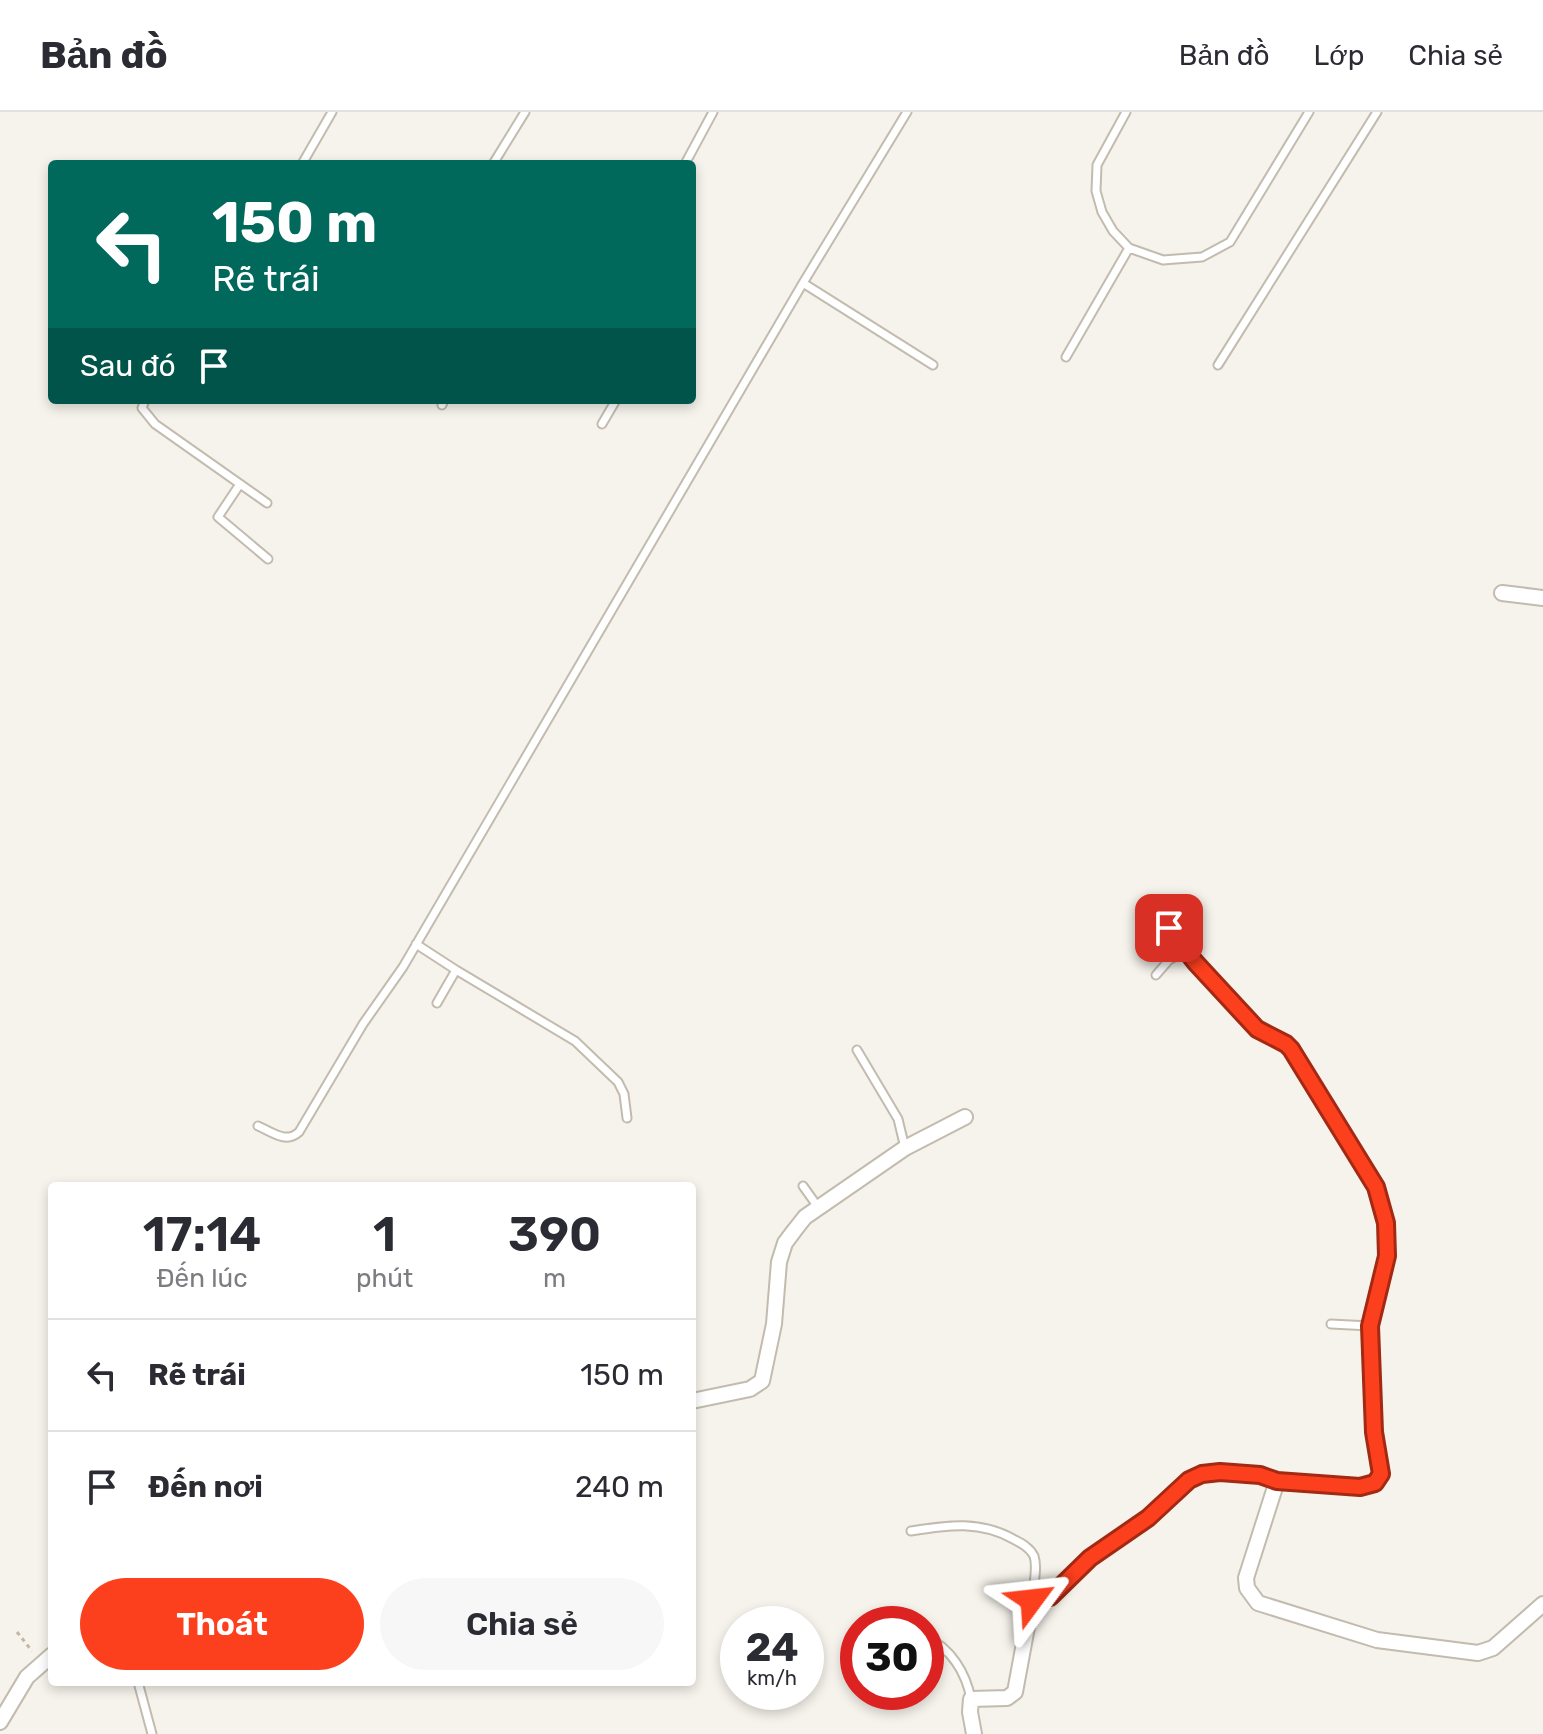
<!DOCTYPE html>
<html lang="vi">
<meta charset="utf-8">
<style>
:root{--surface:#fff;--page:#f7f7f7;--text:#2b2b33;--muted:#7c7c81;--line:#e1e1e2;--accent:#fc3f1d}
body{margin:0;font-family:Rubik,sans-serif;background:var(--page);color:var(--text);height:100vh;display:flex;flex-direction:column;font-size:30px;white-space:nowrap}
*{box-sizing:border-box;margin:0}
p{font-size:26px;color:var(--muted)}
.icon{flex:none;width:44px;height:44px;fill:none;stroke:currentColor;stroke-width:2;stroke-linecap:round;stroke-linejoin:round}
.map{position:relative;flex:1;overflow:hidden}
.sheet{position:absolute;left:48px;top:1070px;width:648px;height:504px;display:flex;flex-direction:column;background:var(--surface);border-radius:8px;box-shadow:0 4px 12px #0003}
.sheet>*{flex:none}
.banner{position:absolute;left:48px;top:48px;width:648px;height:244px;border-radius:8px;box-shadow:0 4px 12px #0003;background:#00695c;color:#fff;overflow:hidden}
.speed{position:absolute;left:720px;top:1494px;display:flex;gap:16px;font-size:40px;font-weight:700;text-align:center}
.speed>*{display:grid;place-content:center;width:104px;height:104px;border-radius:50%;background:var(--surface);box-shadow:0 4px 12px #0003;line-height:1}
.speed small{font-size:20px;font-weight:400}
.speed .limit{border:12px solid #d22;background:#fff;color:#111}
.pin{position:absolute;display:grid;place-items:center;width:68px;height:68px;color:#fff;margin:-34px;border-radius:16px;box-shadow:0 4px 12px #0006}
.me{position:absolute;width:88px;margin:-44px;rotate:60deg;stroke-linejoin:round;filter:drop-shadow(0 0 6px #0008)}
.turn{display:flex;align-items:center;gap:28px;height:168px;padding:0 32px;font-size:36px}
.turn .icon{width:104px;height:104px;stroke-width:2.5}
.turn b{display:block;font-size:56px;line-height:68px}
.then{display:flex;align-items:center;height:76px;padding:0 32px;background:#0003;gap:16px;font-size:30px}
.eta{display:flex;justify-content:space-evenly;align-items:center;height:136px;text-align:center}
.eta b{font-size:48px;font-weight:600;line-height:56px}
.action{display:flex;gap:16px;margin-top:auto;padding:16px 32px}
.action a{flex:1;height:92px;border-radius:48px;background:var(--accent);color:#fff;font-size:32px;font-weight:600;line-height:92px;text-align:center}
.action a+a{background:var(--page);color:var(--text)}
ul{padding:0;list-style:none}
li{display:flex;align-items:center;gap:24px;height:112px;padding:0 32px;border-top:2px solid var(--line)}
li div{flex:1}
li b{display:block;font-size:30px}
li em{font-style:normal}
header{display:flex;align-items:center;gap:48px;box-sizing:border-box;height:112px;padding:0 40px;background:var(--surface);border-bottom:2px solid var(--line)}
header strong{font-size:38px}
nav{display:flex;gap:44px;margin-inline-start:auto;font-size:28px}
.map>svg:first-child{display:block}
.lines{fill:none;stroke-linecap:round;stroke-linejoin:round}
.service-casing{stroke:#c2bbae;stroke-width:11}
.minor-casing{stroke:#c2bbae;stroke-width:18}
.path{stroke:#c4b79f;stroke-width:3;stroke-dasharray:4 4;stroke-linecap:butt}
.service{stroke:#fff;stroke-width:7}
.minor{stroke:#fff;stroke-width:14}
.route-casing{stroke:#a42913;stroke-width:20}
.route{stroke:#fc3f1d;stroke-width:14}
</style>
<header>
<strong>Bản đồ</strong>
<nav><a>Bản đồ</a><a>Lớp</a><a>Chia sẻ</a></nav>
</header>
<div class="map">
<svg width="1543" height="1622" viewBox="0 0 1543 1622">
<rect width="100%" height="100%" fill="#f6f3ec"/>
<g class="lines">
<defs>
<path id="service" d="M1126,0l-29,53 -1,26 6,21 11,19 16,17 34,12 39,-3 28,-15 79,-130
M302,52l30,-52
M493,52l32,-52
M685,52l28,-52
M803,171l130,82
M1066,245l63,-109
M1218,253l159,-253
M145,288l-3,8 13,16 112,79
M442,293l2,-5
M602,312l14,-24
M240,372l-22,33 50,42
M416,832l40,26 119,71 43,41 6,12 3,24
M1156,863l13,-15 17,-9
M437,891l19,-33
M857,938l41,69 7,29
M258,1014c14,6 28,18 41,6l64,-108 40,-57 400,-684 104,-171
M803,1074l15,21
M1331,1212l39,2
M911,1419c37,-6 70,-11 104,9 8,4 15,8 19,16 4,12 -1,31 -2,44
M926,1525c25,11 40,36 45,62
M138,1570l14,52"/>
<path id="minor" d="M1502,481l41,5
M692,1289l58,-12 12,-8 12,-57 5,-62 6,-19 9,-12 11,-14 100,-69 60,-31
M1277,1369l-31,97 1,10 11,15 119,37 101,13 15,-5 50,-44
M0,1610l27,-45 25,-22
M974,1622l-4,-22 1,-13 36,-1 8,-6 17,-92 18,-3 40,-39 58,-40 41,-38 13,-6 18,-2 40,3 17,6 83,6 15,-4 6,-9 -7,-42 -4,-106 17,-70 -1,-33 -10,-36 -85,-138 -5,-5 -29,-15 -71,-78 -27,-36"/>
</defs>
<use href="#service" class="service-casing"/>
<use href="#minor" class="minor-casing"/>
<path class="path" d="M17,1520l15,19"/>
<use href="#service" class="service"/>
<use href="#minor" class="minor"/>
</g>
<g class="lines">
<defs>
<path id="route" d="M1032,1488l18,-3 40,-39 58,-40 41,-38 13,-6 18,-2 40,3 17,6 83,6 15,-4 6,-9 -7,-42 -4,-106 17,-70 -1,-33 -10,-36 -85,-138 -5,-5 -29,-15 -62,-67 -26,-34"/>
</defs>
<use href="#route" class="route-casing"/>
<use href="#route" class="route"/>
</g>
</svg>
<div class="speed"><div>24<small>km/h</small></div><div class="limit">30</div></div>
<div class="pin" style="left:1169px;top:816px;background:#d93025"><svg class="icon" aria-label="arrive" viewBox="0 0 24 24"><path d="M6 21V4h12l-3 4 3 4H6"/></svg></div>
<svg class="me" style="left:1032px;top:1488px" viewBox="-20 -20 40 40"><path d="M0-17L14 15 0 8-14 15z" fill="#fc3f1d" stroke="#fff" stroke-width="4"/></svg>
<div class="banner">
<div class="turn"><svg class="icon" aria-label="left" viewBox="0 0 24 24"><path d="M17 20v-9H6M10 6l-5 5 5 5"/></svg><div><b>150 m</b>Rẽ trái</div></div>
<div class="then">Sau đó<svg class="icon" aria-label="arrive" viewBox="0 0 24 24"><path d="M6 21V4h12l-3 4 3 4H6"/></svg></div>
</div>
<section class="sheet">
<div class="eta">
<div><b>17:14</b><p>Đến lúc</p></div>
<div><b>1</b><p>phút</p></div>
<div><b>390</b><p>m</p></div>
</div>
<ul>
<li><svg class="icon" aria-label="left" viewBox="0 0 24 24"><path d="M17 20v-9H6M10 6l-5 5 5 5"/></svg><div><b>Rẽ trái</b></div><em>150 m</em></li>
<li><svg class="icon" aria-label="arrive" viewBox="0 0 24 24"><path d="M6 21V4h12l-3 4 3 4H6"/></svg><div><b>Đến nơi</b></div><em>240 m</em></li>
</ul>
<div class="action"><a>Thoát</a><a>Chia sẻ</a></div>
</section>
</div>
